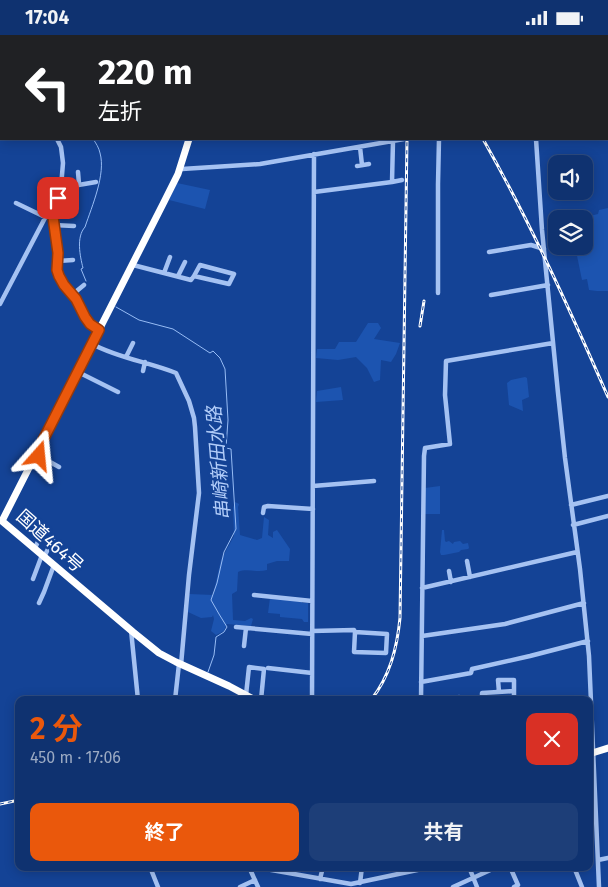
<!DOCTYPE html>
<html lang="ja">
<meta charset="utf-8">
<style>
:root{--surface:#0f3270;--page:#1d3e78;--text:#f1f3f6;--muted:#9baac3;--line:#2f4d83;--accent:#ea580c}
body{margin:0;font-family:"Fira Sans","Noto Sans JP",sans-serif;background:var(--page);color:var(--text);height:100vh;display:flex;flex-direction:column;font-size:19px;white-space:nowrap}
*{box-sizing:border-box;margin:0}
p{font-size:16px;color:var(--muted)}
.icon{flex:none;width:28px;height:28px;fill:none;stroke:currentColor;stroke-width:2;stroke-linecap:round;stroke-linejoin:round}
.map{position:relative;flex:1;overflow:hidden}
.details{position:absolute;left:15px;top:661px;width:578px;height:175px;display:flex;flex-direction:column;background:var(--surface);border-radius:10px;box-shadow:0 2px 12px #0003,0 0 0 1px var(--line)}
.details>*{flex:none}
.hud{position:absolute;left:0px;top:0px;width:609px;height:105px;box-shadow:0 2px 12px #0003,0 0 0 1px var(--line);background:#202124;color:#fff;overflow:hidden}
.controls{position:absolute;left:548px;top:120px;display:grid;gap:10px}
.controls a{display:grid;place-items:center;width:45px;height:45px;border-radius:10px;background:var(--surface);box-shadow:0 2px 12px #0003,0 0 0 1px var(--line);font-size:25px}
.pin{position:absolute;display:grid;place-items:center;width:42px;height:42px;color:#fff;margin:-21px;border-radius:10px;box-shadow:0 2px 8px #0006}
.me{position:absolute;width:55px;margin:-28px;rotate:18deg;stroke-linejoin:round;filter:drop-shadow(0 0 4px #0008)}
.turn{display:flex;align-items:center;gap:18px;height:105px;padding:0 15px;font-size:22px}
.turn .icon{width:65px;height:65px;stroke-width:2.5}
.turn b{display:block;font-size:35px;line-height:42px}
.round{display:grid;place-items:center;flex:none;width:52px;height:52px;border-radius:10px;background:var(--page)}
.head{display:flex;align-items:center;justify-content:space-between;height:85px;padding:0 15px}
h1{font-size:30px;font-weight:700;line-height:38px;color:var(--accent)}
.primary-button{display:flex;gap:10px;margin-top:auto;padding:10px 15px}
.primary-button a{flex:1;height:58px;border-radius:10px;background:var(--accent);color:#fff;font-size:20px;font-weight:700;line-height:58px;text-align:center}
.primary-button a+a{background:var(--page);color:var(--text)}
.status{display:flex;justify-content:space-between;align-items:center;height:35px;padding:0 25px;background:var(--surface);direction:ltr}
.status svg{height:14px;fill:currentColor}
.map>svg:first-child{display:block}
.green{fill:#1c54b0}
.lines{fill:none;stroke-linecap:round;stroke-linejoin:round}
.stream{stroke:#97bcf5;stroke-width:1}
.minor{stroke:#a5c2f2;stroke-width:4.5}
.highway{stroke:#fff;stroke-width:7}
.rail-casing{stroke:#fff;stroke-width:3}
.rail{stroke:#144396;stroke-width:1;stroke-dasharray:4;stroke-linecap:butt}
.route-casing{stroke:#983908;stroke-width:12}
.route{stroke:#ea580c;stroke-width:9}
.labels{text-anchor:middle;stroke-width:5;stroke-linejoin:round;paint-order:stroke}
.street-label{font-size:18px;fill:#fff;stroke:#144396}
.water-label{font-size:19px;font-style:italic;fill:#b2cdf9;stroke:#144396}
</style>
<div class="status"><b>17:04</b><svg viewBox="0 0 49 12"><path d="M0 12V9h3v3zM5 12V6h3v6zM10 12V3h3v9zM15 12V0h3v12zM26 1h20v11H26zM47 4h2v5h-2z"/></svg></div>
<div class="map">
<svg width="608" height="852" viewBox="0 0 608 852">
<rect width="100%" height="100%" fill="#144396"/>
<path class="green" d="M177,148l33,7 -5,19 -36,-9z
M608,173v83h-11l-8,-1 -2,-11 -5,1 -7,-34h9v-27h-6l20,-5 1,-4z
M368,288h10l3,5 -7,11 26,4 -4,11 -5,8 -10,-2 -1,20 -6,2 -7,-14 -11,-11 -18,3 -22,-2 1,-9h18l4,-7h17z
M525,342l2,1 2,19 -7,3 1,11 -14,-6 -2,-22 4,-3z
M341,352l2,13 -27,2 1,-11z
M440,451v28h-15v-26z
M235,467l4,2 -1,3 2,28 17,5 5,-2 2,-21 5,3 -1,15 5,3v-6l4,-2 13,19 -1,12h-12l-10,3v6c-10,3 -20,-2 -29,2l-1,19 -5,3 1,26 12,1 6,-3 2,1 -2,7 -24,-2 -3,7 -8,4 -5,-4 3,-12 -1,-4 -1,2 -11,1 -13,-6 1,-18 24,1 8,-35 13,-24 -1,-28z
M442,495h2l1,11 1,1 3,-1 4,3 1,-2 6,-1 3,3 5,-1 1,5 -1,1 -7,1 -2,2 -15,3h-3l-1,-3z
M270,563l32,3v2h6v19h-4l-2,-3 -22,-2v-3l-12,-1z"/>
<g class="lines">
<path class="stream" d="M86,246l-5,-12 2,-1c-3,-12 -7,-31 2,-41 7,-21 21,-53 15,-74 -1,-5 -4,-10 -7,-14
M116,272l23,13 34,9 37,24 3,-2 7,7 5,11 3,51 -2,28 5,1 5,80 -12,23 -7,31 -6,17 8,14 8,13 -3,5 -8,5 -2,18 -6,17"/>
<path class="minor" d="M203,0l3,1
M241,0l3,1
M429,0v1
M474,0v1
M513,0v1
M538,0v1
M567,0l1,1
M25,1v-1
M268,1l1,-1
M0,54l1,-3
M608,77v2
M57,104l4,8 2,16 -2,24 -8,30 5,36 -1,17 4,11 15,18 9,18 5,7 9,6
M536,104l6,91 16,163 7,65 15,111 9,87 10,231
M360,112l2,18
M357,131l12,-2
M180,132l2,2 78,-5 144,-25
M78,137l1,12
M392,147l10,-2
M61,153l35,-6
M314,157l78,-10 1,-41
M16,168l29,14
M54,190l20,1
M489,217l42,-7 13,4
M58,226l15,-1
M133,230l58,15 3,-4 35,8 5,-10 -34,-9 -6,11
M164,238l6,-16
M178,241l7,-14
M438,258v-109l1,-45
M73,259l11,-9
M491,260l57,-10
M0,269l57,-109
M92,309c26,14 56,18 84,29l13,28 5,17 1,9 4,66 -10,82 -8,90
M126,322l7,-14
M143,336l2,-9
M78,337l40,20
M36,419l23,13
M313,451l61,-5
M571,470l37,-9
M263,478l1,-6 4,-1 45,3
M573,490l35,-9
M35,513l7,-15
M44,522l9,-18
M467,526l3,16
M449,536l2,11
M33,544l9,-24
M422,553l155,-36
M254,560l58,6
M39,568l5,-11 10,-27
M236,592l76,7
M131,595l7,70
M312,596l42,-1 1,2 -1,20 32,1 1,-19 -32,-2
M422,601l83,-12 79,-21
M244,611l2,-18
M268,633l44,5
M421,647l50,-9 1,-4 58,-13 58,-15
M499,657l-1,-12h16v20
M246,660l3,-28 15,2 -3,31
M459,662v3
M175,665l4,-36
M312,665l2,-546
M421,665l3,-244 1,-8 25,-4 -5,-49 1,-34 107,-18
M482,665v-7l32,-2
M598,825l10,-2
M150,832l8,20
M249,832l9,20
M254,832l97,17 71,-15 2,-2
M469,832l8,20
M510,832l8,18 -4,2
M574,832l8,20
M320,844l3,-12
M360,848l2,-16
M240,852l15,-7
M453,852l44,-20"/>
<path class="highway" d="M223,1v-1
M189,104l-11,35 -14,28 -162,319 131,111 26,21 17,9 53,24 26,14
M589,719l19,-6"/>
<defs>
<path id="rail" d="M405,0v1
M423,0l1,1
M483,104c47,83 87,171 125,258
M420,291l4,-25
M371,665c19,-24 26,-52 29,-82l7,-479
M0,769l19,-4"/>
</defs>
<use href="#rail" class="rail-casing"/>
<use href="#rail" class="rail"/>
</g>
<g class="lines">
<defs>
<path id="route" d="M39,421l-3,-2 63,-124 -9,-6 -5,-7 -9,-18 -12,-14 -5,-9 -2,-6 1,-17 -5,-36 5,-19"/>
</defs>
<use href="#route" class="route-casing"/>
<use href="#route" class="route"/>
</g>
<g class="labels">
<g class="street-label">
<text transform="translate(50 506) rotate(42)" y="6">国道464号</text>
</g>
<g class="water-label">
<text transform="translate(218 428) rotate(-95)" y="7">串崎新田水路</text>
</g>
</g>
</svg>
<div class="controls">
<a><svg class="icon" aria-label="sound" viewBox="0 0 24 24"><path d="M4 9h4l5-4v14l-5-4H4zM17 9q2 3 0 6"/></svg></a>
<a><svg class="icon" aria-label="layers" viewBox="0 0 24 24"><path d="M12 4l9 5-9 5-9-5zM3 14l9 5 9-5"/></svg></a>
</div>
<div class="pin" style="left:58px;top:163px;background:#d93025"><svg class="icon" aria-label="arrive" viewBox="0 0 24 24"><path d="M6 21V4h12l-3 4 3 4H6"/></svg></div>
<svg class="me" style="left:39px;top:421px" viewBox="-20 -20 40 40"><path d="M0-17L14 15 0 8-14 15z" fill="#ea580c" stroke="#fff" stroke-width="4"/></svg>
<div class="hud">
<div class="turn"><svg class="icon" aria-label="left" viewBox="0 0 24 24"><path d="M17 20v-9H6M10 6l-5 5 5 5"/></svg><div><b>220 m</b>左折</div></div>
</div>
<section class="details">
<div class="head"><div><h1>2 分</h1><p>450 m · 17:06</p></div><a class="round" style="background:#d93025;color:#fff"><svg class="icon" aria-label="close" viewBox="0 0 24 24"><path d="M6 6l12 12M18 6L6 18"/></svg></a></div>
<div class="primary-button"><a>終了</a><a>共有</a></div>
</section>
</div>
